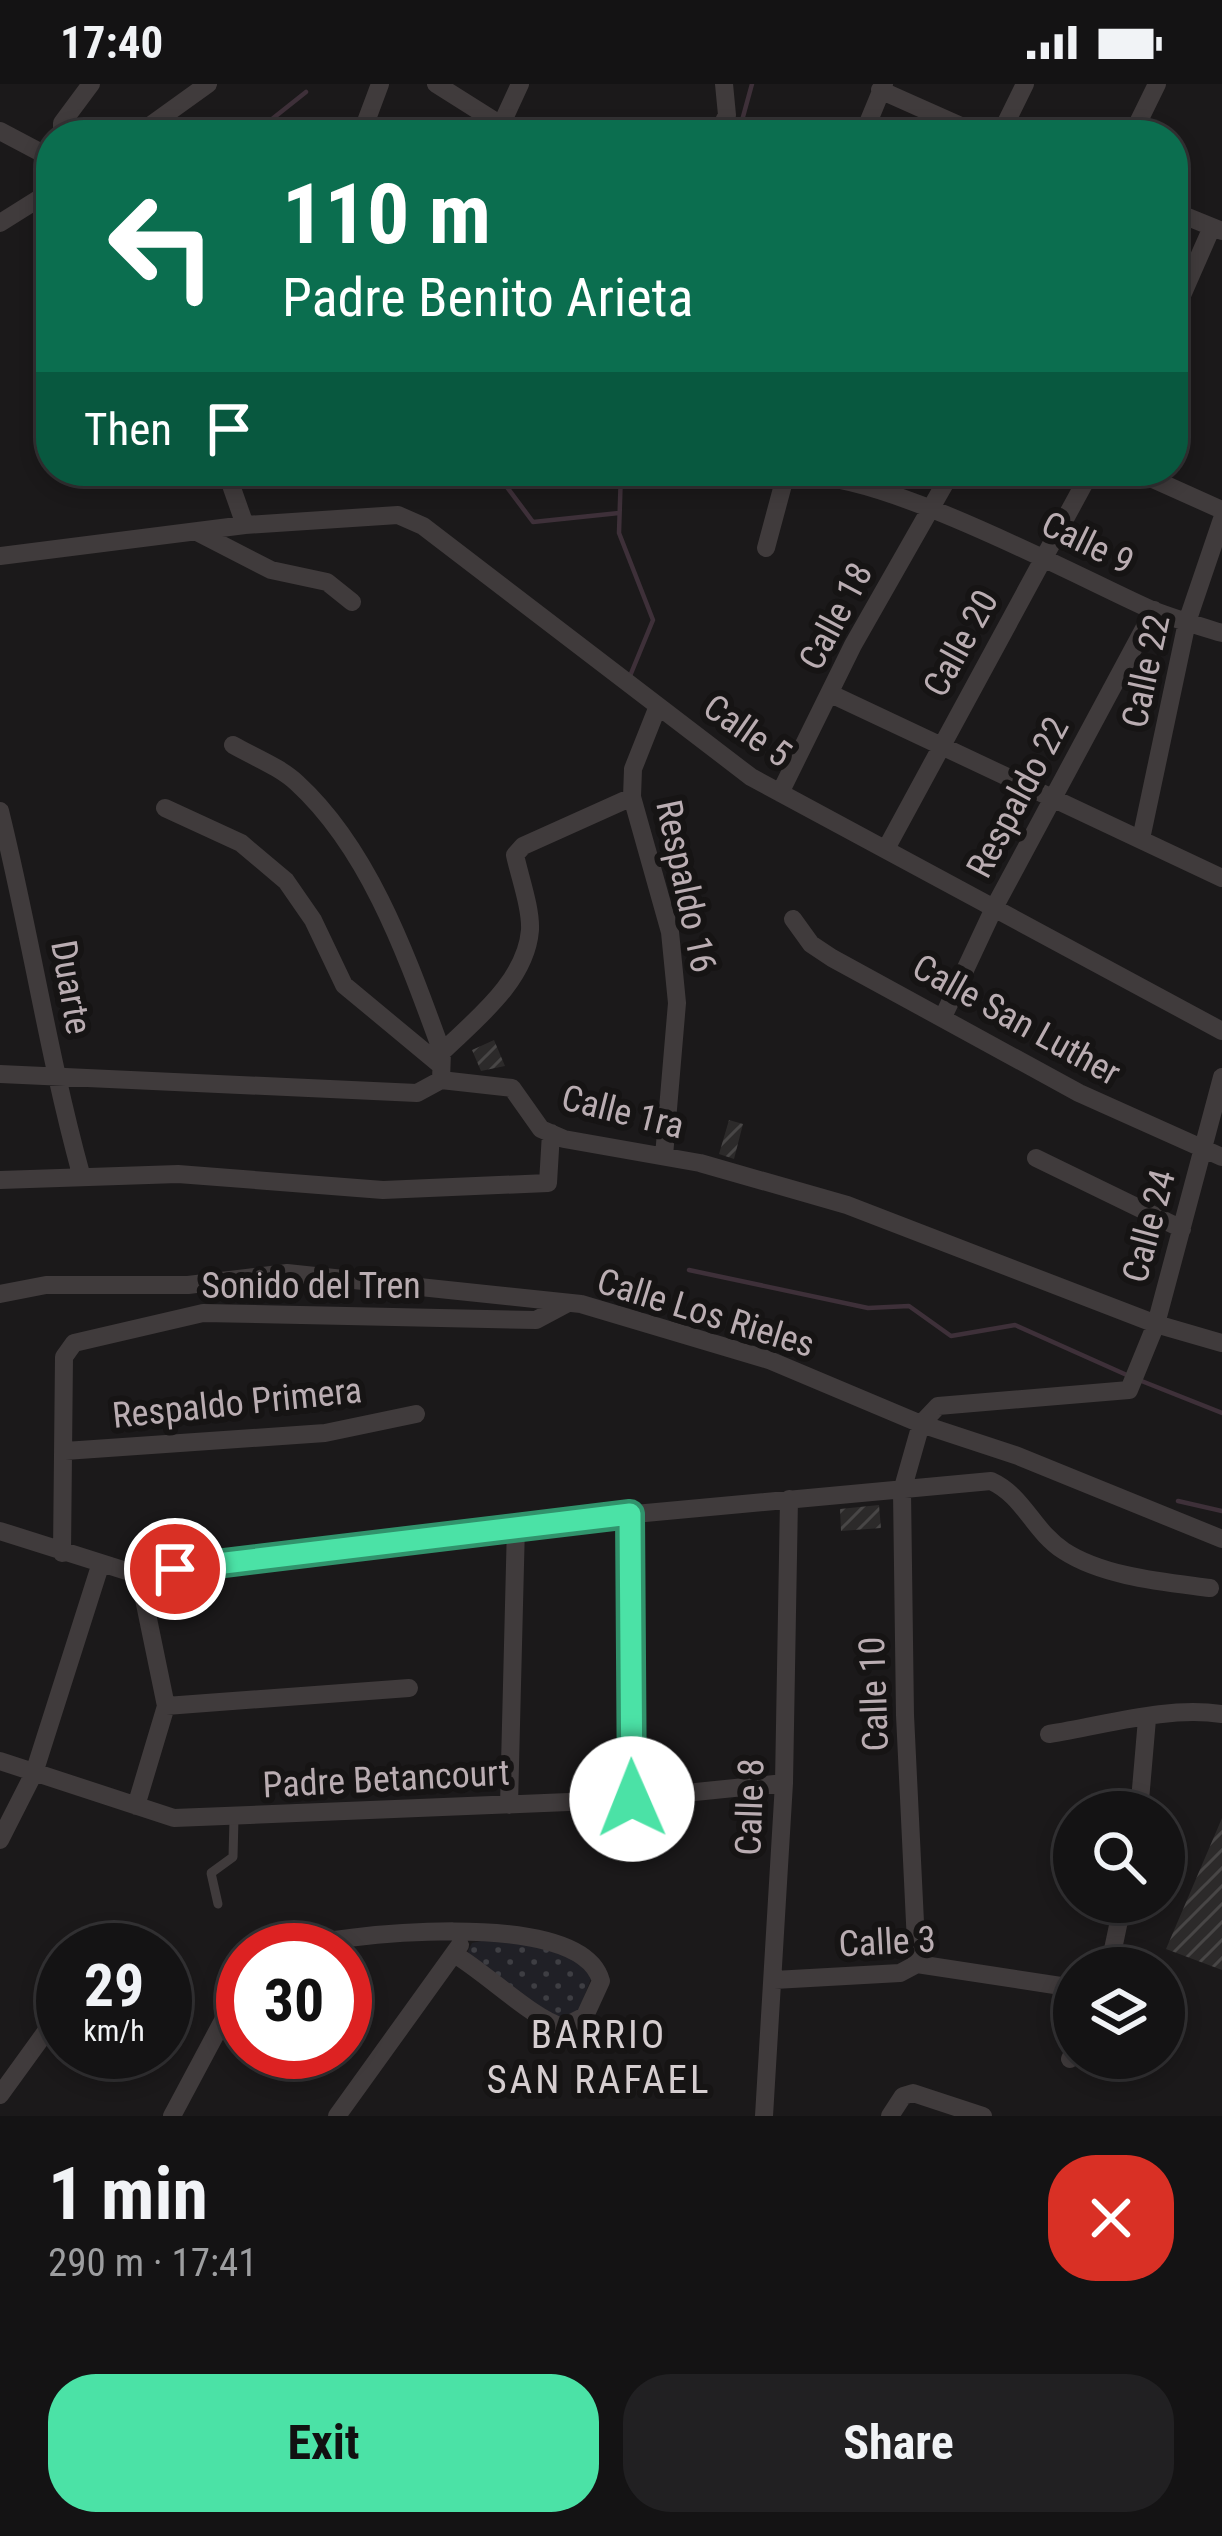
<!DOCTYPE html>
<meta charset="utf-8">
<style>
:root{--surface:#141314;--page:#212022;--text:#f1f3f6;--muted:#9d9ea0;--line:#333234;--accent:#4be2a6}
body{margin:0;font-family:"Roboto Condensed",sans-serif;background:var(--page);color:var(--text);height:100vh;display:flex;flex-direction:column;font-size:45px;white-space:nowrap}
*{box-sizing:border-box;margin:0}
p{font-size:39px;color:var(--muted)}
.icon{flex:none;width:66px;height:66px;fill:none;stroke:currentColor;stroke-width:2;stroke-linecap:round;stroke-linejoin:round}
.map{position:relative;height:2032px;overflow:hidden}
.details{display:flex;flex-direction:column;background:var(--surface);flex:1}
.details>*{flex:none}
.guide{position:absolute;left:36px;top:36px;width:1152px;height:366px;border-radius:48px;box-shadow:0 6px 18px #0003,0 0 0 3px var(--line);background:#0b6e4f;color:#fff;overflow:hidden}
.controls{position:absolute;left:1053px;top:1707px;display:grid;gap:24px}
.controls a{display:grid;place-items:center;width:132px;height:132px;border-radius:50%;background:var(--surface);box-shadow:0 6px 18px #0003,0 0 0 3px var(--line);font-size:60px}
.speed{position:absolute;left:36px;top:1839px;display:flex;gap:24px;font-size:60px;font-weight:700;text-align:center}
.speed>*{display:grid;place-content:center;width:156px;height:156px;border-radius:50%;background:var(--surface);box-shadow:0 6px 18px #0003,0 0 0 3px var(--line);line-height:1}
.speed small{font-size:30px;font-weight:400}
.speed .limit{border:18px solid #d22;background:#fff;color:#111}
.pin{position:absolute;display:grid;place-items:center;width:102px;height:102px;color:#fff;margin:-51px;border:6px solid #fff;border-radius:50%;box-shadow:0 3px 12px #0007}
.me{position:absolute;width:132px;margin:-66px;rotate:359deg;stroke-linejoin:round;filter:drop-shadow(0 0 9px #0008)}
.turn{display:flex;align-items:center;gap:42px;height:252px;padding:0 48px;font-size:54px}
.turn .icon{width:156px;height:156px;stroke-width:2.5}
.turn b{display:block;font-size:84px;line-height:102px}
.then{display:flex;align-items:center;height:114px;padding:0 48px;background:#0003;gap:24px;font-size:45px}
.round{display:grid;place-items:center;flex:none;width:126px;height:126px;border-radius:48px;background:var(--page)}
.summary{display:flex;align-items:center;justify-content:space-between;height:204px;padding:0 48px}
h1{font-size:72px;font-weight:700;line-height:90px}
.primary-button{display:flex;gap:24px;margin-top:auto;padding:24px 48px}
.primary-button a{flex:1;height:138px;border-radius:48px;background:var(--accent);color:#111;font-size:48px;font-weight:700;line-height:138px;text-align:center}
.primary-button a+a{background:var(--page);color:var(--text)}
.status{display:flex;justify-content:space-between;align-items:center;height:84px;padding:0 60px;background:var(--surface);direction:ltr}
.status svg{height:33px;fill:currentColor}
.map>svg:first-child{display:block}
.park{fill:url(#park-dots)}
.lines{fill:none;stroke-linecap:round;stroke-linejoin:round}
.stream{stroke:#3e3039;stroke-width:4.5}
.building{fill:url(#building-hatch)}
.lane{stroke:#403b3c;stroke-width:9}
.street{stroke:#403b3c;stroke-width:18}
.route-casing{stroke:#31936c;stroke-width:30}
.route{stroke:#4be2a6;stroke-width:21}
.labels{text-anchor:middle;stroke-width:12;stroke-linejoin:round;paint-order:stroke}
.street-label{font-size:36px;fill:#baadb2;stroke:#161414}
.neighbourhood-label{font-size:39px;letter-spacing:3px;fill:#d6ced0;stroke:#161414}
</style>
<div class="status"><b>17:40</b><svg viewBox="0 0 49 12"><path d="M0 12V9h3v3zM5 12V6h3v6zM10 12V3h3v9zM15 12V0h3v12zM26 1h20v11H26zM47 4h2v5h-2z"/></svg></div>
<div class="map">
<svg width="1222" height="2032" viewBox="0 0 1222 2032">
<defs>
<pattern id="park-dots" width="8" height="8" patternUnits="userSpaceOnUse" patternTransform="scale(3)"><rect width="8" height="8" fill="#202026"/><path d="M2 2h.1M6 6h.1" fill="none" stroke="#3e3e43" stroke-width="1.8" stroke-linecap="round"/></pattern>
<pattern id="building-hatch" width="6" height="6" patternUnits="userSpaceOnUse" patternTransform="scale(3)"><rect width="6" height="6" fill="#2c2a2a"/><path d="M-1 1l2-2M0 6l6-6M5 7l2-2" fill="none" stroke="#484646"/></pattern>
</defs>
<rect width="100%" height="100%" fill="#1b191a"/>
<path class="park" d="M500,1853l67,16 25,23 -16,42 -26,2 -78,-60 -4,-9 4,-8z"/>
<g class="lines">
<path class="stream" d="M252,51l54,-43
M738,51l14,-51
M495,387l38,51 86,-9
M621,387l-2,62 34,87 -23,56
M689,1186l179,38 41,-2 42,30 64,-11 114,51
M1139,1296l83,33
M1178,1417l44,10"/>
</g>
<path class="building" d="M494,956l11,26 -24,5 -9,-21z
M729,1036l14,4 -9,35 -15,-5z
M879,1421l2,23 -40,3 -1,-22z
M1222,1734v152l-56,-21z"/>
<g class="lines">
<path class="lane" d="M218,1820l-7,-31 22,-16 1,-38"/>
<path class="street" d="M436,0l81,51
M880,6l101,45
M0,47l51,27
M497,50l23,-50
M62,51v-12l29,-39
M137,51l71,-51
M361,51l19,-51
M717,51l10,-20 -3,-31
M863,51l21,-51
M1000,51l25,-51
M1132,51l25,-51
M1173,127l49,20
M0,139l51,-32
M1173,232l39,-89
M226,387l19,54
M1135,387l87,39
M701,396l4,-9
M197,448l74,38 56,12 25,20
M766,464l18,-67c63,-30 301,100 368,129 23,9 47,16 70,23
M0,472l245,-31 153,-10 25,11 328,251 471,254
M831,610l391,184
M658,622l-25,63 -1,28 38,135 7,71 -13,153
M233,661c21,12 47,22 64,38 74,68 111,177 145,269
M780,709l73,-148 99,-174
M165,724l76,35 45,38 27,39 31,65 94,78
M0,727c30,121 48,243 81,363
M1141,755l46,-217 35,-103
M887,763l204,-376
M793,835l18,25 21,14 247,135 143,64
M943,933l52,-111 159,-296
M0,990l417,19 24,-13 71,8 29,41 23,10 136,24 147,42 309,119 66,19
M441,996l1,-28c33,-32 84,-71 88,-122 1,-22 -10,-52 -15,-75l8,-9 109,-49
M1036,1074l146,71
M0,1096l178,-6 205,16 165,-7 3,-50
M0,1210l46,-9h142l99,-12 294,31 188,56 152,64 97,32 204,83
M65,1367l260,-18 91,-19
M630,1430l2,285
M0,1447l139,44 377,-50 475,-44c33,15 42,50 73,70 40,26 101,31 146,37
M62,1469l2,-196 10,-14 129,-30 333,7 30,-16
M139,1491l27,131 243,-18
M1049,1650c58,-9 116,-28 173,-20
M0,1677l174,57 443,-18 167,-17
M509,1721l7,-280
M136,1722l30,-100
M1139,1728l8,-93
M0,1756l34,-67 66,-207
M278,1866c58,-15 303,-45 323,31l-16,35 -22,11c-29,-7 -78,-55 -109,-73
M917,1880l-12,-249 -3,-224 19,-67 17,-18 191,-16 27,-66 66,-247
M1109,1884l14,-66
M774,1896l126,-7 17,-9 157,24
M1070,1975l4,-8
M0,2011l63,-87
M172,2032l71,-133
M337,2032l123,-171
M764,2032l20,-333 5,-284
M890,2032l13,-20 10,-3 70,23"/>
</g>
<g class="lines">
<defs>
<path id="route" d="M175,1485l455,-55 2,285"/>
</defs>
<use href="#route" class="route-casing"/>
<use href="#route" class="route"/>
</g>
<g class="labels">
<g class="street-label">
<text transform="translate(1088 458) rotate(26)" y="13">Calle 9</text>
<text transform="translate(835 532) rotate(-62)" y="13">Calle 18</text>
<text transform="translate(960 559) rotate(-61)" y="13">Calle 20</text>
<text transform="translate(1145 587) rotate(-78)" y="13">Calle 22</text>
<text transform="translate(748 646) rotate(35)" y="13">Calle 5</text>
<text transform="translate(1017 713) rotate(-62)" y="13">Respaldo 22</text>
<text transform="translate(687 802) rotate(78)" y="13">Respaldo 16</text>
<text transform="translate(72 903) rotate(80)" y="13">Duarte</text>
<text transform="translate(1017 935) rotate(29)" y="13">Calle San Luther</text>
<text transform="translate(623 1027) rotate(14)" y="13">Calle 1ra</text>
<text transform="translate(1148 1142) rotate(-75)" y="13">Calle 24</text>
<text x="311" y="1214">Sonido del Tren</text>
<text transform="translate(706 1228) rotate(17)" y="13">Calle Los Rieles</text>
<text transform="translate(237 1318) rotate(-6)" y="13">Respaldo Primera</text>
<text transform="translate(873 1610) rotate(-92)" y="13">Calle 10</text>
<text transform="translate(386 1694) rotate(-3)" y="13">Padre Betancourt</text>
<text transform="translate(749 1723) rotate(-88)" y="13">Calle 8</text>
<text transform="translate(887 1857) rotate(-3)" y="13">Calle 3</text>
</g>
<g class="neighbourhood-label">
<text x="599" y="1964">BARRIO<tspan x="599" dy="45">SAN RAFAEL</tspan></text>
</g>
</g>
</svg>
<div class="controls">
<a><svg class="icon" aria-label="search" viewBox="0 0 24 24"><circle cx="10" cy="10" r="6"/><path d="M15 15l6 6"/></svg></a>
<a><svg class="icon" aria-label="layers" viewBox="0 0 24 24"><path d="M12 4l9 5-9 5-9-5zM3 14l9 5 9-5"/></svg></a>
</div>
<div class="speed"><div>29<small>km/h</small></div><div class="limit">30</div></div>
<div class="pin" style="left:175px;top:1485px;background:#d93025"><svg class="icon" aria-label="arrive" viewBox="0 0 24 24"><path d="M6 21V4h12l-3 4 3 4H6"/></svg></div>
<svg class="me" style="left:632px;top:1715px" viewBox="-20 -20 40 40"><circle r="19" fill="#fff"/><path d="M0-13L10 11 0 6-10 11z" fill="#4be2a6"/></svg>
<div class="guide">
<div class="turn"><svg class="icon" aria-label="left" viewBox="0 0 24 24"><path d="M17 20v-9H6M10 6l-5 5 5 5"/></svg><div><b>110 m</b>Padre Benito Arieta</div></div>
<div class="then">Then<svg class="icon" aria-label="arrive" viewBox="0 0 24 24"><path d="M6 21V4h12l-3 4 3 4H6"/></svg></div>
</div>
</div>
<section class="details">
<div class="summary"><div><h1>1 min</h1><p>290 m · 17:41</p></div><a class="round" style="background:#d93025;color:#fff"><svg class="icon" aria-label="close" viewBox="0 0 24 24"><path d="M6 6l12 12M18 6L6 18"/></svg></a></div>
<div class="primary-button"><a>Exit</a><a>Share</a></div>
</section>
